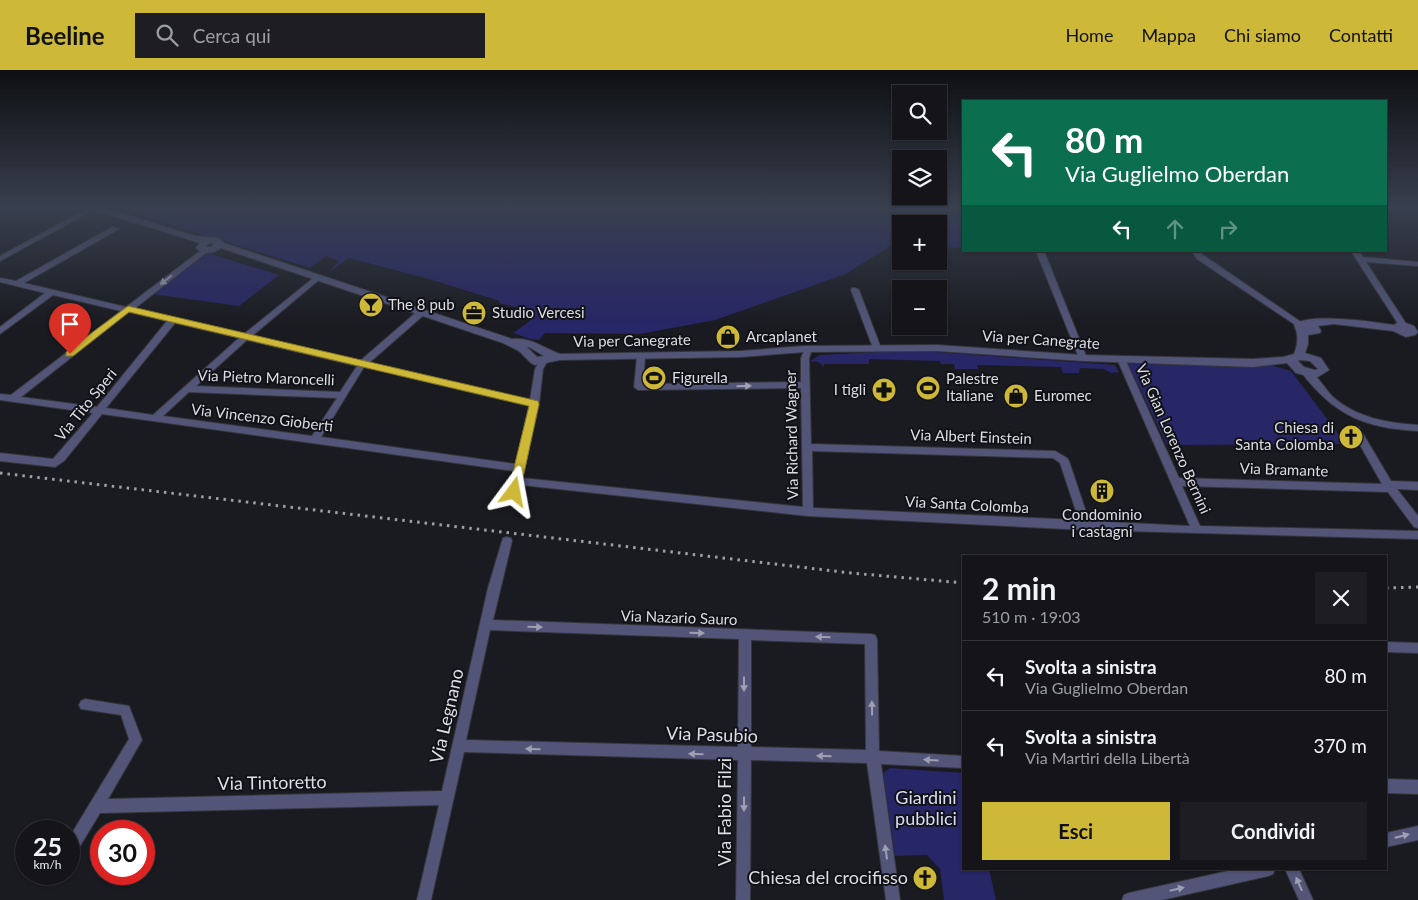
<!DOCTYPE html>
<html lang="it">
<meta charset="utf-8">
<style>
:root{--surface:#141419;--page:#1d1d22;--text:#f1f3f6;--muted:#9d9ea2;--line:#333338;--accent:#ceb837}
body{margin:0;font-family:Lato,sans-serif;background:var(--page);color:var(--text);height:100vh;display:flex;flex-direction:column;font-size:19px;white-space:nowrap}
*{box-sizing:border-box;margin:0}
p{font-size:16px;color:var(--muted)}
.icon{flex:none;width:28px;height:28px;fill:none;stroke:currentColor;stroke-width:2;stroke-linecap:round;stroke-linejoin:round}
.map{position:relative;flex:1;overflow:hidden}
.panel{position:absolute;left:962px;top:485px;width:425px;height:315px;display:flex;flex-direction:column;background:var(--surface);border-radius:0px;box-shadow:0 1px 4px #0004,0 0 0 1px var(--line)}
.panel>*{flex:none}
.top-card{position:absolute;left:962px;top:30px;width:425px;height:152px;border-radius:0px;box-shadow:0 1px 4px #0004,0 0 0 1px var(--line);background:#0b6e4f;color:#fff;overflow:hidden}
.controls{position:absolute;left:892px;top:15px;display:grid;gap:10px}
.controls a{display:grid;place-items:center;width:55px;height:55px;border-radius:0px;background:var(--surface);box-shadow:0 1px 4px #0004,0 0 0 1px var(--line);font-size:25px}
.speed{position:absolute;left:15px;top:750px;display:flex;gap:10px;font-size:25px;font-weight:700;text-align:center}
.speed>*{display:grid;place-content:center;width:65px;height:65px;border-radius:50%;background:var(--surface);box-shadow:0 1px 4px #0004,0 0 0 1px var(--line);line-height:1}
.speed small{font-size:12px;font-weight:400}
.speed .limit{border:8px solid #d22;background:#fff;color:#111}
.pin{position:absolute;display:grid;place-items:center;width:42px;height:42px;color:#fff;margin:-51px -21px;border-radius:50% 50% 50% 0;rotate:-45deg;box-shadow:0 0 5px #0007}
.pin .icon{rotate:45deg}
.me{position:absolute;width:55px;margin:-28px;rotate:13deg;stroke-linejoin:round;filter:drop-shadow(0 0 4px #0008)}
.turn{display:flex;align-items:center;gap:18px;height:105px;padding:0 20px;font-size:22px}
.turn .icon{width:65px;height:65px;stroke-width:2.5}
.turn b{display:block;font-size:35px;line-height:42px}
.lanes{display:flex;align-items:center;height:48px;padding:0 20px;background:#0003;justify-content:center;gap:25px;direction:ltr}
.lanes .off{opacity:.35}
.round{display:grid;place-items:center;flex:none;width:52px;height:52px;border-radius:0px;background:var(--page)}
.headline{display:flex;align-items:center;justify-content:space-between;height:85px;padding:0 20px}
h1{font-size:30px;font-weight:700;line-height:38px}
.button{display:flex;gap:10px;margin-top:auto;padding:10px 20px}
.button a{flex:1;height:58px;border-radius:0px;background:var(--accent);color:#111;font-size:20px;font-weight:700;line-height:58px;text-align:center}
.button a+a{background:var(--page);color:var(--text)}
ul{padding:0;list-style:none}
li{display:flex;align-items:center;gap:15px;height:70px;padding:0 20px;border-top:1px solid var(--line)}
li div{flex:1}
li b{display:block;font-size:19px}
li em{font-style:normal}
header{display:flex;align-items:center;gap:30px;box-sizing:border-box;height:70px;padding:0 25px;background:var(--accent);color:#111}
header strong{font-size:24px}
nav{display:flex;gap:28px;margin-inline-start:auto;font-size:18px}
.search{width:350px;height:45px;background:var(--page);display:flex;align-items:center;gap:12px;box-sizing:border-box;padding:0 18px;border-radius:0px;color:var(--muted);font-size:19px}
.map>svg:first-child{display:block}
.green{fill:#272666}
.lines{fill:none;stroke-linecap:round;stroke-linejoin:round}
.minor-casing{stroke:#35363c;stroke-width:2}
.tertiary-casing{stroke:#35363c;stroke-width:2}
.minor{fill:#525578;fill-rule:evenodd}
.tertiary{fill:#525578;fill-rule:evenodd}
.rail{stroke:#9e9fa3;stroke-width:3;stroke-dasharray:2.5 5;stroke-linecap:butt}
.oneway{fill:#9ea0b2}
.route{fill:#ceb837;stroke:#867824}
.labels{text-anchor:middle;stroke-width:4;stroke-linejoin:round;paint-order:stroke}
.poi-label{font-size:15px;fill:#dddee2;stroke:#111218;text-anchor:start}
.street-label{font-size:15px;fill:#dddee2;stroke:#111218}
.near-street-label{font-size:18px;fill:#dddee2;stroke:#111218}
.near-park-label{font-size:18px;fill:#daddf4;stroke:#111218}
.near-poi-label{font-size:18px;fill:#dddee2;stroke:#111218;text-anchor:end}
</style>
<header>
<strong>Beeline</strong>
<div class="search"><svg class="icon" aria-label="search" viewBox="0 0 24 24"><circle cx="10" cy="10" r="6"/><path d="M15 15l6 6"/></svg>Cerca qui</div>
<nav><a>Home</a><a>Mappa</a><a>Chi siamo</a><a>Contatti</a></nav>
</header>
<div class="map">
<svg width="1418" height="830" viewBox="0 0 1418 830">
<rect width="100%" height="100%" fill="#1a1b21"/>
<path class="green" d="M118,138h846v40l-25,-1v-23h-38v22h-11l-44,28 -131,46 -75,14 -95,-1 -6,7 -9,-1 -17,-6 18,-13v-9l-32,-8 1,-2 -71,-22 -80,-21 -20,14 10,-11 -13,-5 -16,12z
M207,183l72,22 -40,31 -87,-12z
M877,282h59l179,13 4,7 -8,1 -7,-4 -24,-1 -1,5h-16l-2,-6 -84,-2 1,4h-23l-1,-5h-13l-1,-3 -71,-2v5h-45v3l-6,-5 -8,-1 10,-6z
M1128,294l142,1 21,6 55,73 -179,1z
M890,698l74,5v96h25l7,31h-52l-4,-31 -13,-14 -32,1 -12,-83z"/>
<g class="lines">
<defs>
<path id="minor" d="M89,138h8l-97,53v-5z
M112,157l7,2 -95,54 102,24 78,-59 4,2 -1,2 -73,57 110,25 73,-59 4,2 -1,2 -68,57 108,25 60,-52h6v4l-57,50 161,37 5,-31 6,-11h6l1,2 -5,9 -4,35 -17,74 281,29 -2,-119 -163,2 -4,-3 3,-30 4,-3 4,3 -2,27 158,-2v-24l3,-7 3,-1 4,3 -2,5 2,86 244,7 12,7 2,3 20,60 101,5 -73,-167 4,-3 4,3 54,119 203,6 -31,-55 5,-3 3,1 32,54 27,1v8l-21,-1 21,27v12l-4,-1 -26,-35 -206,-6 18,40 218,5v8l-332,-9 -278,-14 -287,-31 -3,10h-8l-1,-3 5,-21 -412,-57 -38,47 -9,6 -55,-6v-8l53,6 40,-46 -93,-13v-6l11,1 110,-84 -68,-16 -53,39v-7l45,-34 -45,-11v-4l16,3zM129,242l38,9 -70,86 -76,-10zM175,253l64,15 -86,77 -47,-7zM247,270l110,26 -17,26 -144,-6zM364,297l165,39 -13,58 -195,-27zM189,322l148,6 -25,38 -149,-20zM812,381l241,7 7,5 19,57 -266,-12z
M1036,181h8l43,107 -1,2 -3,1 -4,-3z
M1192,181h8l3,4 101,69 -4,3 -3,-1 -100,-67z
M1351,181h8l4,6 55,5v4l-52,-4 41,63 -1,2h-6z
M852,218h3l4,2 22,58 -1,2h-6l-1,-2 -22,-58z
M1305,299c12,4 19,19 28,28 24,21 55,26 85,28v6c-54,-3 -84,-16 -117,-59z
M507,467l4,1 1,3 -19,79 378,14 4,1 2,4 2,112 85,5v12l-83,-4 19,136h-14l-19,-137 -116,-3 -1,140h-14l2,-140 -274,-8 -33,148h-14l22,-95 -339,8 -26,43 -5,2v-20l60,-99 -8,-24 -40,-6 -2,-4 2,-4 4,-2 44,7 13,34 -34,59 334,-8 46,-203 14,-47 1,-3zM490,560l249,9 -1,108 -272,-7zM751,570l114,4 1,106 -115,-3z
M1386,572l32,1v10l-32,-1z
M1386,709l32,1v14l-32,-1z
M1418,756v14l-32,7v-14z
M1237,799h38l-2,5 -5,2 -106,24h-40l2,-5 5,-2z
M1285,799h14l14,31h-14z"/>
<path id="tertiary" d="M93,138h12l90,28 24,2 5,5 288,96c19,-2 31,9 48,15l181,-3 62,-5 134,-1 146,10 170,4 30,-2 11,-3c4,-10 5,-19 0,-29 13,-13 80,-3 100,0l6,-4 14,5 4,6 -3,3 -9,2 -13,-6 -59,-7 -16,2 3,5 -1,2 -12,2v9l-3,9 16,5 8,12 -13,8 -20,-5 -9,-10 -34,4 -170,-6 -146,-10 -132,1 -64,5 -181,3 -25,5 -4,-2 -12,-12 -16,-8 -282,-95c-8,6 -18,7 -25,0l4,-5 -106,-33zM214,173l-3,4h-5l2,-3zM527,277h2l15,9 -7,1zM1300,290l10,1 8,8 -3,1 -11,-3 -6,-6z"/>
</defs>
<use href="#minor" class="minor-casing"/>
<use href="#tertiary" class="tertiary-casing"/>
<use href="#minor" class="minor"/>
<use href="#tertiary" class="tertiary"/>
<path class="rail" d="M0,403l851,100 113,10
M1386,518l32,-1"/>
</g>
<defs><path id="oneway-solid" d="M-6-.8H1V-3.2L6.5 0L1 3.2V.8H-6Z" transform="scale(1.25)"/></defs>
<g class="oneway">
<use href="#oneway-solid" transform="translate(166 210) rotate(142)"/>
<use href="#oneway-solid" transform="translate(744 316) rotate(-1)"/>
<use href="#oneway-solid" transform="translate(535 557) rotate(2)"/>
<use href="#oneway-solid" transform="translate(697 563) rotate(2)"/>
<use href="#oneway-solid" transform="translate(823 567) rotate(-178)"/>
<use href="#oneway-solid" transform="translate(744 614) rotate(90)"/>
<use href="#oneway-solid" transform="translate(872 638) rotate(-91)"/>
<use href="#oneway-solid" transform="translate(533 679) rotate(-178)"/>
<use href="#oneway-solid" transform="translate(696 684) rotate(-178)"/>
<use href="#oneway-solid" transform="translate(824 686) rotate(-179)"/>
<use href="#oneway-solid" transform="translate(931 690) rotate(-177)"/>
<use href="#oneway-solid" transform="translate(744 734) rotate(90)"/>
<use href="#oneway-solid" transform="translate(1402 766) rotate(-14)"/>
<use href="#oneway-solid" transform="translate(886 782) rotate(-98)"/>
<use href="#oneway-solid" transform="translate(1299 814) rotate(-114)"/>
<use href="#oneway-solid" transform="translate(1177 819) rotate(-13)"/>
</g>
<linearGradient id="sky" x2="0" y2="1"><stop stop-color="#0e0f12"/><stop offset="0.54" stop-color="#383f4e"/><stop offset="1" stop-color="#383f4e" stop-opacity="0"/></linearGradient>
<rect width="1418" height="254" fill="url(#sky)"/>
<path class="route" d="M128,236l410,95 1,3 -19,88 -6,4 -6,-4 21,-86 -400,-94 -56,44h-7v-4z"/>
<defs>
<symbol id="bar-disc" viewBox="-11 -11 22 22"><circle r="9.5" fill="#ceb837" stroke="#111218"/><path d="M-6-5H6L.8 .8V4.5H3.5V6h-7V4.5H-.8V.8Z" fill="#111"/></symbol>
<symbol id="office-disc" viewBox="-11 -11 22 22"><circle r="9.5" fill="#ceb837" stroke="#111218"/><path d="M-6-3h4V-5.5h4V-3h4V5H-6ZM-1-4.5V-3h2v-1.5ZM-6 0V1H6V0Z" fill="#111"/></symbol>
<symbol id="shop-disc" viewBox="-11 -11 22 22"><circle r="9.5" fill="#ceb837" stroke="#111218"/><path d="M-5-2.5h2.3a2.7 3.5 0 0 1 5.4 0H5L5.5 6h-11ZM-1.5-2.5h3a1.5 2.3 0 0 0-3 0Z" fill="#111"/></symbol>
<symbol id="stadium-disc" viewBox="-11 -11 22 22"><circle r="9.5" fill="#ceb837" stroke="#111218"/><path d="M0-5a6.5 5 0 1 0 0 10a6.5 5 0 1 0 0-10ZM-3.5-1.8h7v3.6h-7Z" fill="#111"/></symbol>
<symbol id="pharmacy-disc" viewBox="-11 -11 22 22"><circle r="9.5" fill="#ceb837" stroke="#111218"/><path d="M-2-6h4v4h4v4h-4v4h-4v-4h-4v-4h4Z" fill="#111"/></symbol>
<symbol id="church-disc" viewBox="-11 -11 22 22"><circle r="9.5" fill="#ceb837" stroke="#111218"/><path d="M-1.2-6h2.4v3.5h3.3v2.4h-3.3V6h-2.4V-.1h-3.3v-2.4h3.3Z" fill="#111"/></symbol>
<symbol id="building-disc" viewBox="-11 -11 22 22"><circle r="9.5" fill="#ceb837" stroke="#111218"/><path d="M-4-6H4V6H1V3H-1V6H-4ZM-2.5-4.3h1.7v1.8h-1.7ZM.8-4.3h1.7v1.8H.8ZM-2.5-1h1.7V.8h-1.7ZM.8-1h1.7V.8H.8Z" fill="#111"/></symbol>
</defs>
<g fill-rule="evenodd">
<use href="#bar-disc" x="357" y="221" width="28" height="28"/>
<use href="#office-disc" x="460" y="229" width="28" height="28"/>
<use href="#shop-disc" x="714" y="253" width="28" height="28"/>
<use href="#stadium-disc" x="640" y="294" width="28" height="28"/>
<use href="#stadium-disc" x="914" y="304" width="28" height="28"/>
<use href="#pharmacy-disc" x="870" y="306" width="28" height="28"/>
<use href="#shop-disc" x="1002" y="312" width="28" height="28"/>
<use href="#church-disc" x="1337" y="353" width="28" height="28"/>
<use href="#building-disc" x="1088" y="407" width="28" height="28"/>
<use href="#church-disc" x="911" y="794" width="28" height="28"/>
</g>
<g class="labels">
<g class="poi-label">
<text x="388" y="240">The 8 pub</text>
<text x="492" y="248">Studio Vercesi</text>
<text x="746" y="272">Arcaplanet</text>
<text x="672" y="313">Figurella</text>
<text x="946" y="314">Palestre<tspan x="946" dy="17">Italiane</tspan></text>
<text x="866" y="325" text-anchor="end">I tigli</text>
<text x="1034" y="331">Euromec</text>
<text x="1334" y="363" text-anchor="end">Chiesa di<tspan x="1334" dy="17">Santa Colomba</tspan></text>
<text x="1102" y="450" text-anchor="middle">Condominio<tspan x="1102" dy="17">i castagni</tspan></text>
</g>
<g class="street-label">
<text transform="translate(1041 270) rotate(4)" y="5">Via per Canegrate</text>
<text transform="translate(632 271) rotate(-1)" y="5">Via per Canegrate</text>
<text transform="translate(266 308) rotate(2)" y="5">Via Pietro Maroncelli</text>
<text transform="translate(86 335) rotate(-51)" y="5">Via Tito Speri</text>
<text transform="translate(262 348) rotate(7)" y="5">Via Vincenzo Gioberti</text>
<text transform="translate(792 365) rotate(-91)" y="5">Via Richard Wagner</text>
<text transform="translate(971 367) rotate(2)" y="5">Via Albert Einstein</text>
<text transform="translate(1173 369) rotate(66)" y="5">Via Gian Lorenzo Bernini</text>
<text transform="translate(1284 400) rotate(2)" y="5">Via Bramante</text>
<text transform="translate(967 435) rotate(3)" y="5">Via Santa Colomba</text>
<text transform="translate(679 548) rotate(2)" y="5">Via Nazario Sauro</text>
</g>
<g class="near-street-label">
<text transform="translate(447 646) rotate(-77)" y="6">Via Legnano</text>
<text transform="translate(712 665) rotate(2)" y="6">Via Pasubio</text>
<text transform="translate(272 713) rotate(-1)" y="6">Via Tintoretto</text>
<text transform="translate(725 742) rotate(-90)" y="6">Via Fabio Filzi</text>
</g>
<g class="near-park-label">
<text x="926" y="734">Giardini<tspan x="926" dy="21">pubblici</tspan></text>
</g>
<g class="near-poi-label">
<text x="908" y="814">Chiesa del crocifisso</text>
</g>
</g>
</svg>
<div class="controls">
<a><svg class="icon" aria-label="search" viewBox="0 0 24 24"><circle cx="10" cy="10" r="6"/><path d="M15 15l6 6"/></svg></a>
<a><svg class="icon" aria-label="layers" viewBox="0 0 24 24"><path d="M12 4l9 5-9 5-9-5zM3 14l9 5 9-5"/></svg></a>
<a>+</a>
<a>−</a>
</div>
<div class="speed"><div>25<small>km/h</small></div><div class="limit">30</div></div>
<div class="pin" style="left:70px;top:284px;background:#d93025"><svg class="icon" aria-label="arrive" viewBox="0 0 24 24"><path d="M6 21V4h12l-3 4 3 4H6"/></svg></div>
<svg class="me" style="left:514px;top:422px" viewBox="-20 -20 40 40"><path d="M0-17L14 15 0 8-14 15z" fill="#ceb837" stroke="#fff" stroke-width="4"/></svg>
<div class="top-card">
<div class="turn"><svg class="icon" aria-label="left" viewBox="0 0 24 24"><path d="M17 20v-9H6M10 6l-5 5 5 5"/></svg><div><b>80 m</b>Via Guglielmo Oberdan</div></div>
<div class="lanes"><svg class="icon" aria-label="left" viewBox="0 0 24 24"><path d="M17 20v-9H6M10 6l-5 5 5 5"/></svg><svg class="icon off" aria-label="ahead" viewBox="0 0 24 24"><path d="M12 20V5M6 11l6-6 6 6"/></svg><svg class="icon off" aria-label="right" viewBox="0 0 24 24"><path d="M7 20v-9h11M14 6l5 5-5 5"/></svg></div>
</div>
<section class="panel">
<div class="headline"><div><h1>2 min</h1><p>510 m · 19:03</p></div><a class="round"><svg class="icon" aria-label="close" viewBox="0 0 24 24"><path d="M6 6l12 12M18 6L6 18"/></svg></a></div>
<ul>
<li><svg class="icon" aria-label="left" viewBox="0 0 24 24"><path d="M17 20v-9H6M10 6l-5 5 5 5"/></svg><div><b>Svolta a sinistra</b><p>Via Guglielmo Oberdan</p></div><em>80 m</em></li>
<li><svg class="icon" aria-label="left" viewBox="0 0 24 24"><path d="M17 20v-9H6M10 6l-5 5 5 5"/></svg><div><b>Svolta a sinistra</b><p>Via Martiri della Libertà</p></div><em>370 m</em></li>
</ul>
<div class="button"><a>Esci</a><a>Condividi</a></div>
</section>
</div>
